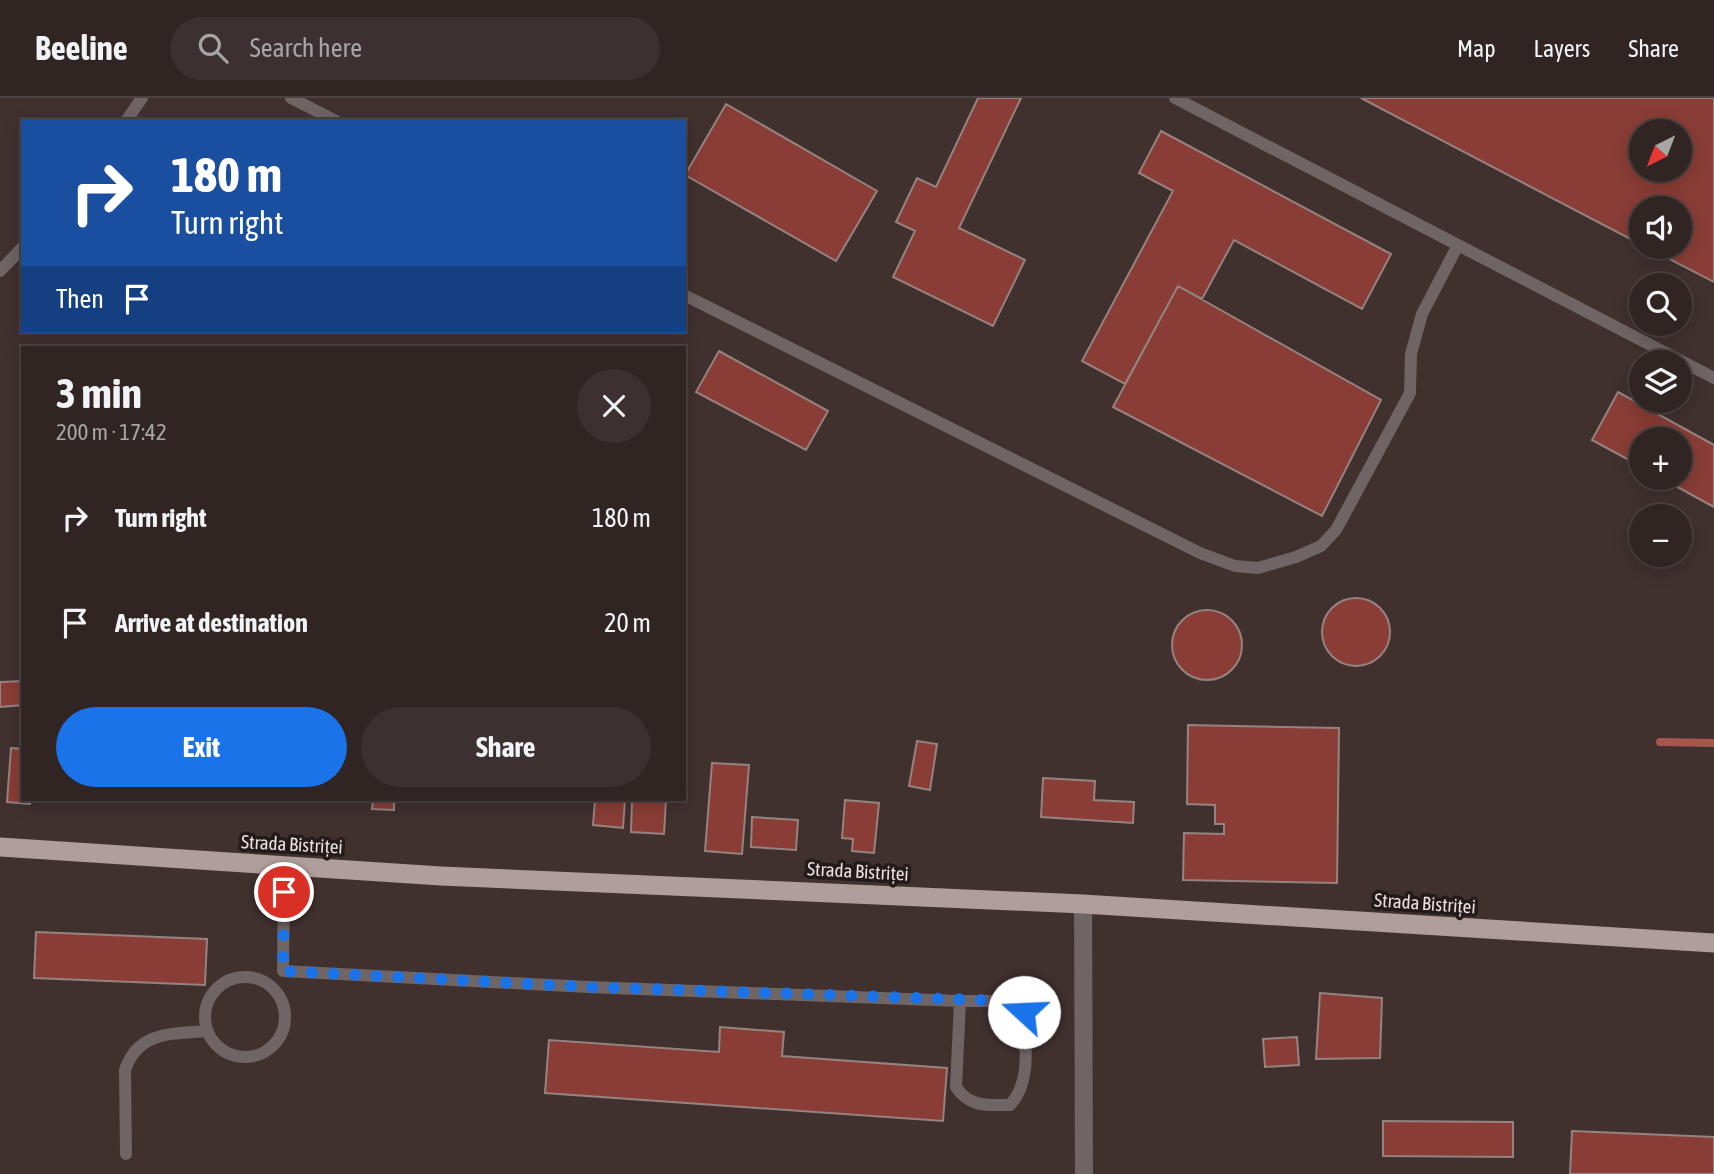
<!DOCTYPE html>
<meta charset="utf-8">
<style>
:root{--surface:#302523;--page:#3c3130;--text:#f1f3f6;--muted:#a8a5a6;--line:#4b4241;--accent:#1a73e8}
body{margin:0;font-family:"Asap Condensed",sans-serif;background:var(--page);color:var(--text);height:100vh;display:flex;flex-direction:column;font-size:26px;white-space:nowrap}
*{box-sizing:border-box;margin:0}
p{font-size:23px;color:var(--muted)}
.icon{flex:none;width:38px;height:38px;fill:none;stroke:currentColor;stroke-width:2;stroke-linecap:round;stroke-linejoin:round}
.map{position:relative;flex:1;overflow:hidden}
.drawer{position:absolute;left:21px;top:248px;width:665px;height:455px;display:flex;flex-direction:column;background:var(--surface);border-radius:0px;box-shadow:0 4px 18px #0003,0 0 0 2px var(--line)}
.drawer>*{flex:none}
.hud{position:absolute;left:21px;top:21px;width:665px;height:214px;border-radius:0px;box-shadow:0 4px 18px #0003,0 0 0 2px var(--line);background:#1a4fa0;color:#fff;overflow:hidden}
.needle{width:46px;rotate:222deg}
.fabs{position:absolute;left:1629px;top:21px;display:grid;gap:14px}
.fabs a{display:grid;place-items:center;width:63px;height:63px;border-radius:50%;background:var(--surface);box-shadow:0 4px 18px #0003,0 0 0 2px var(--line);font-size:35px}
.pin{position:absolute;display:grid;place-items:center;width:60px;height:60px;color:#fff;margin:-30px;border:4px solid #fff;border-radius:50%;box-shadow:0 2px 7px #0007}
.me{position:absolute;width:77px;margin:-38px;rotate:290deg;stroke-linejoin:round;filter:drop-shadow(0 0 5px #0008)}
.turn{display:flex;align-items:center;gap:24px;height:147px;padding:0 35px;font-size:32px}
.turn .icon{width:91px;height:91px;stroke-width:2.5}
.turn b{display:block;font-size:49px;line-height:60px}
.then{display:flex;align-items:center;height:66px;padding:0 35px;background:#0003;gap:14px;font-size:26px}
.round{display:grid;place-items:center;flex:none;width:74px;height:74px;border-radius:37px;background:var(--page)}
.head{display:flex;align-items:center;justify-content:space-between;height:119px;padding:0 35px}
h1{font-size:42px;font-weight:700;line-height:52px}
.cta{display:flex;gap:14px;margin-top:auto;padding:14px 35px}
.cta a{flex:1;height:80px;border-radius:42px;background:var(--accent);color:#fff;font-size:28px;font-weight:700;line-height:80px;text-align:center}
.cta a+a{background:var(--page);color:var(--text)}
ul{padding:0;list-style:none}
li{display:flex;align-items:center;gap:21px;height:105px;padding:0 35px}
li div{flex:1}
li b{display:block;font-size:26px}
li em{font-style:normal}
header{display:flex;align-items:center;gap:42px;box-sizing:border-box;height:98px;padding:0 35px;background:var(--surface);border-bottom:2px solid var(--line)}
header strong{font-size:33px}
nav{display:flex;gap:38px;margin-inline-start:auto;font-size:24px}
.search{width:490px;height:63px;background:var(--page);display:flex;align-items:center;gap:18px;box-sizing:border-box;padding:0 24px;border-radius:38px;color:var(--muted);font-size:26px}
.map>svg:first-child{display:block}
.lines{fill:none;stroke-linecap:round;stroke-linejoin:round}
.stream{stroke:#a5574e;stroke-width:8}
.building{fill:#893d36;stroke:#958380;stroke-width:2;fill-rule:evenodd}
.service{stroke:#6e6564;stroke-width:12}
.minor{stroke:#6e6564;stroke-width:18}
.trunk{stroke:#b09e9b;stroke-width:19}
.route{stroke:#1a73e8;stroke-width:12;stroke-dasharray:0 21.6}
.labels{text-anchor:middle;stroke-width:7;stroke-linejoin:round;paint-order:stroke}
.street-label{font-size:19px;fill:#eadfde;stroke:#221b1a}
</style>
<header>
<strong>Beeline</strong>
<div class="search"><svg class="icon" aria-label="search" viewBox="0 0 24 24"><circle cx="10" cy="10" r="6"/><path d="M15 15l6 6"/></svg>Search here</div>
<nav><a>Map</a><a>Layers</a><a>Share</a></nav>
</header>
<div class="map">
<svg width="1714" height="1076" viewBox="0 0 1714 1076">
<rect width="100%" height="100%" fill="#40312f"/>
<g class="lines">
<path class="stream" d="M1660,644l54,1"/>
</g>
<path class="building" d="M978,0h43l-62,130 66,32 -32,66 -100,-49 22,-46 -19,-9 21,-44 19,9z
M1361,0h353v184l-68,-35h34v-39h-38v37zM1642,33h38v39h-38z
M726,6l151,87 -41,70 -151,-86z
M1161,33l230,123 -29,55 -128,-69 -32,59 -24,-13 -53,98 -43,-23 91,-170 -34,-18z
M1178,188l203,114 -59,116 -209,-109z
M719,253l109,60 -22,39 -110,-58z
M1618,294l96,53v62l-53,-29h19v-39h-38v28l-50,-27z
M1322 534a34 34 0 1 1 68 0a34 34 0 1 1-68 0Z
M1172 547a35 35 0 1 1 70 0a35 35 0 1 1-70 0Z
M23,583v24l-23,2v-25z
M1188,627l151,3 -2,155 -154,-3 1,-47 40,1v-10h-9v-19l-28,-1z
M917,643l20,3 -7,46 -21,-4z
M11,650l12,1v51h7v4l-23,-2z
M712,665l37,2 -7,89 -37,-3z
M1043,680l52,3 -1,19 40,2 -1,21 -92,-6z
M373,702h21v10l-22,-1z
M595,702h30l-2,28 -30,-3z
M632,702h34l-2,34 -33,-2z
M845,702l34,3 -5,50 -22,-2 1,-12 -11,-1z
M752,719l46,3 -2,30 -45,-3z
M36,834l171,7 -2,46 -171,-7z
M1320,895l62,5 -2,60 -64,1z
M720,929l64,5 -2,24 165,12 -4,53 -398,-28 4,-53 170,12z
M1297,939l2,28 -34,2 -2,-28z
M1383,1023l130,1v35l-130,-1z
M1572,1033l142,6v37h-144z"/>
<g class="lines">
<path class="service" d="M291,0l45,23
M1175,0l539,280
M126,23l16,-23
M0,173l23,-24
M684,197l516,258 35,13 23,2 38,-11 25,-11 15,-16 74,-137 1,-39 11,-40 36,-69
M284,768l-1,105 305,16 372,14 -4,86c14,21 32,18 54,18 22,-23 15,-63 14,-93l-15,-11h-49
M205 919a40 40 0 1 1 80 0a40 40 0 1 1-80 0Z
M126,1056l-1,-84c13,-39 47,-36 81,-39"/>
<path class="minor" d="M1083,806l1,270"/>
<path class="trunk" d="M0,749l441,29 642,28 631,39"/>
</g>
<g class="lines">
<path class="route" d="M284,794l-1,79 305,16 421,14 15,11"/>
</g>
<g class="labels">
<g class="street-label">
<text transform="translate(292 746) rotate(3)" y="7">Strada Bistriței</text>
<text transform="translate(858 773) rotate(3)" y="7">Strada Bistriței</text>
<text transform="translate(1425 805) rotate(4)" y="7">Strada Bistriței</text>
</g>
</g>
</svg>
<div class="fabs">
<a><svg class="needle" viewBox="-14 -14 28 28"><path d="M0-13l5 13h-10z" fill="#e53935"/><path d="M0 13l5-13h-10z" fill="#a8a5a6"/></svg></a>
<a><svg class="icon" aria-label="sound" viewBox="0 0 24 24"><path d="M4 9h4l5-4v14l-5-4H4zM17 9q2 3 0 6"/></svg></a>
<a><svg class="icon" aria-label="search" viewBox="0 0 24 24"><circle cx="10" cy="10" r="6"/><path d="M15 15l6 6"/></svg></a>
<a><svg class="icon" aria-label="layers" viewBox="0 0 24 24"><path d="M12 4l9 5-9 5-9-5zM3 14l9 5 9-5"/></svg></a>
<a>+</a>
<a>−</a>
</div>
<div class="pin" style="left:284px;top:794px;background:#d93025"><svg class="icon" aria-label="arrive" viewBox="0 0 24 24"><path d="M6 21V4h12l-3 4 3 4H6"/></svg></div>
<svg class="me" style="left:1024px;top:914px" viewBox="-20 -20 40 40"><circle r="19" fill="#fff"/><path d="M0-13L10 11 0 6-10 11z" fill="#1a73e8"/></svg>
<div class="hud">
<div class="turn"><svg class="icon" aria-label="right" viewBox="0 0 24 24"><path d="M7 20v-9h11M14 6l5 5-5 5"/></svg><div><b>180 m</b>Turn right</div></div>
<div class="then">Then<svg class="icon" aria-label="arrive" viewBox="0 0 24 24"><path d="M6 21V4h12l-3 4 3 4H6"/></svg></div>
</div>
<section class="drawer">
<div class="head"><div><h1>3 min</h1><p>200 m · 17:42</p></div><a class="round"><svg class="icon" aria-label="close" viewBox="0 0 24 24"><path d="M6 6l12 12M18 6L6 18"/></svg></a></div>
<ul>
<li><svg class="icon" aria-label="right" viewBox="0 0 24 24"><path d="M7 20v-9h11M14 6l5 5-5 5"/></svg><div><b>Turn right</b></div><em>180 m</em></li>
<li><svg class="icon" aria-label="arrive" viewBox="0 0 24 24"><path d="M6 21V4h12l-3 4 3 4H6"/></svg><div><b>Arrive at destination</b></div><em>20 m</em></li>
</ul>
<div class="cta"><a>Exit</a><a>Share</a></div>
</section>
</div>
